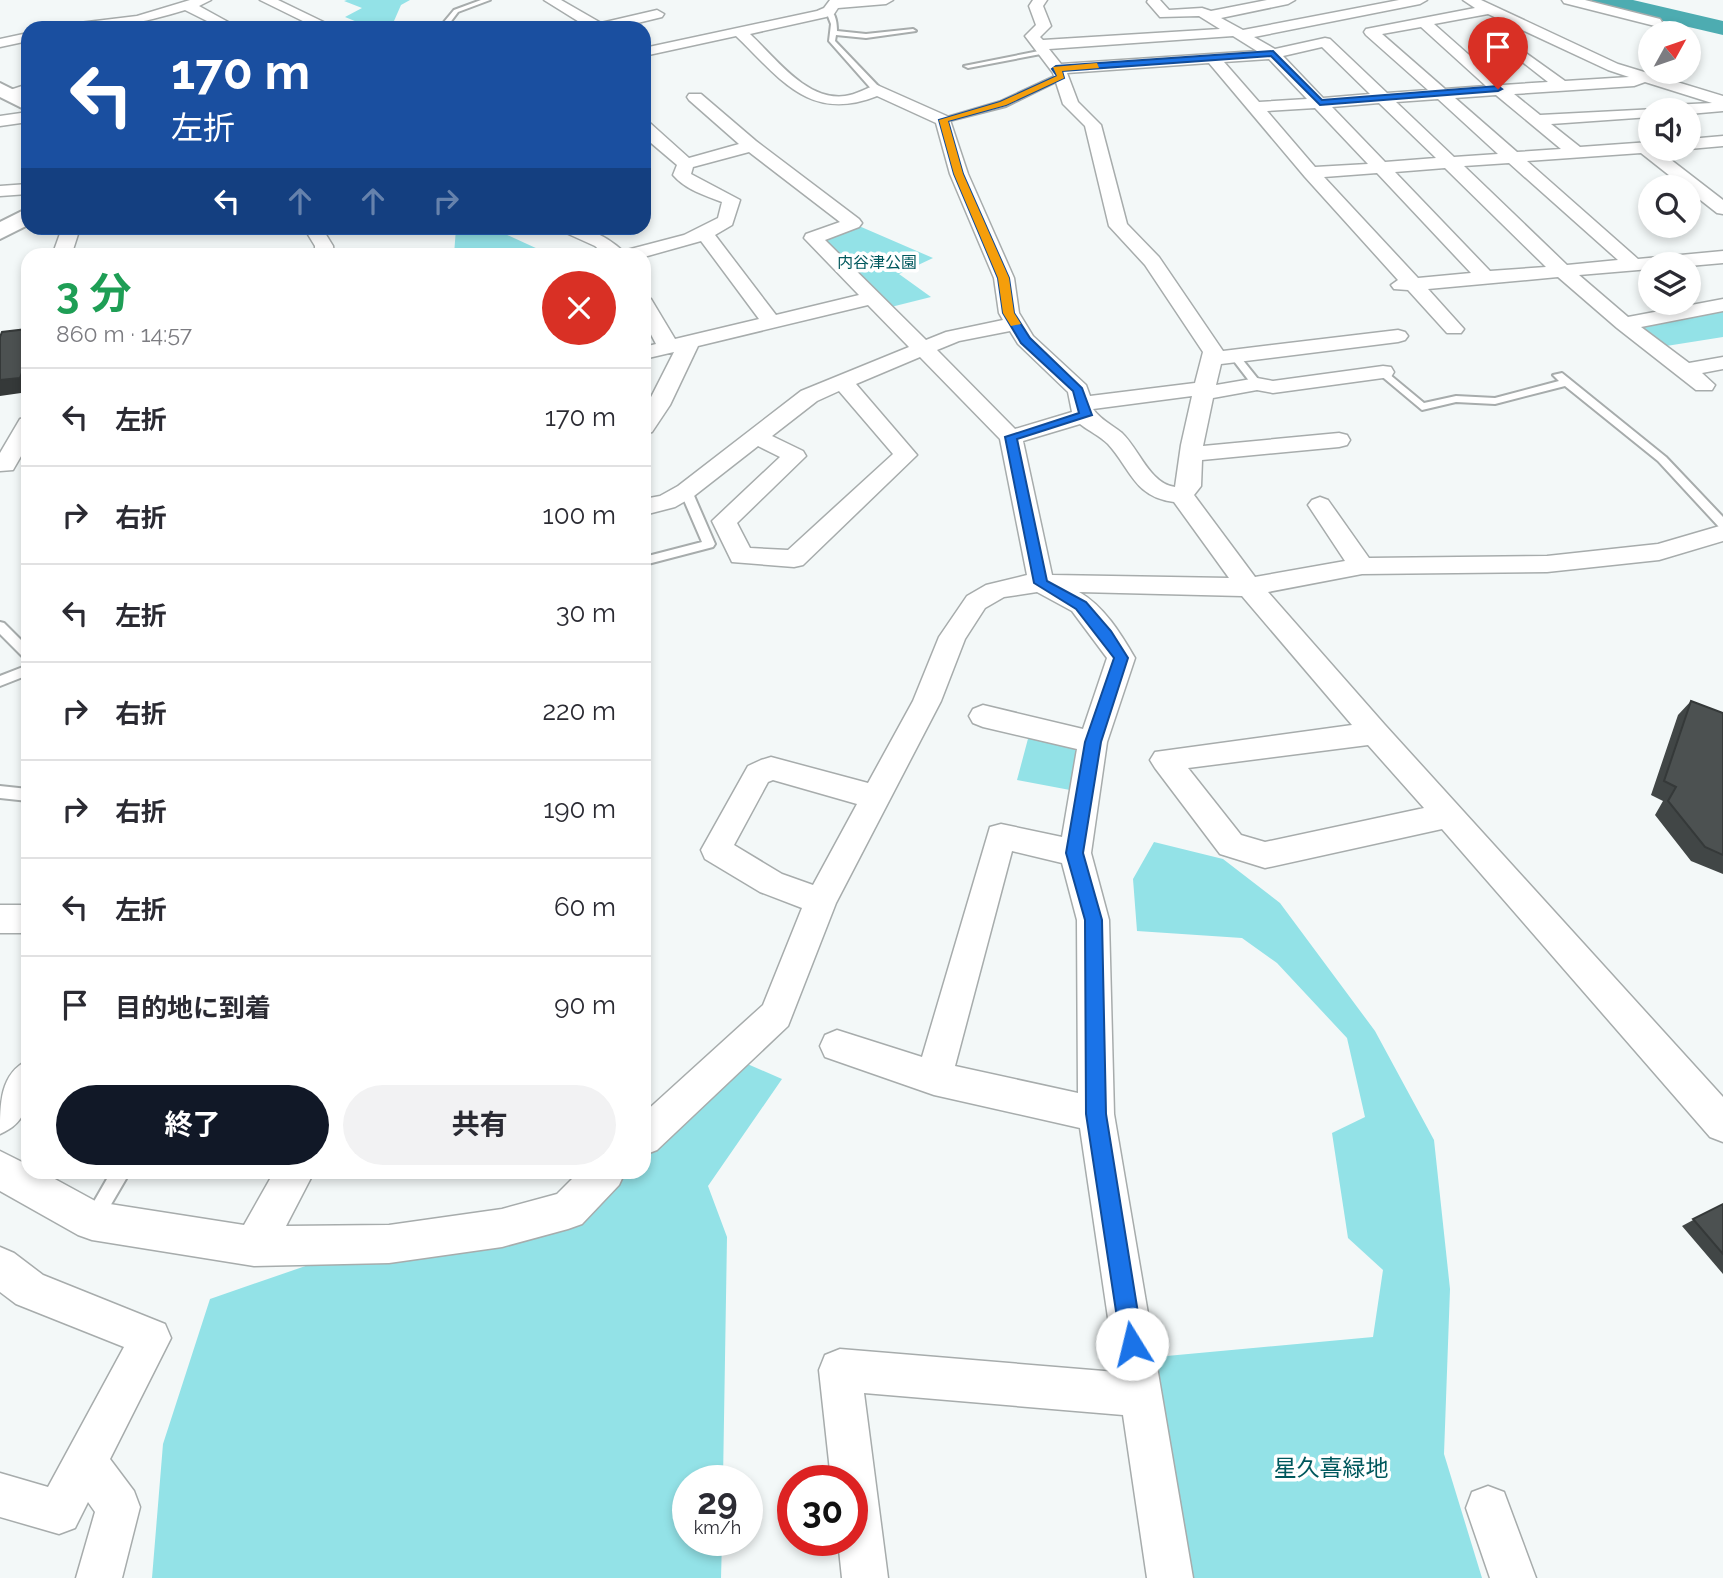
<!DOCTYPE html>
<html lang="ja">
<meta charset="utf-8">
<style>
:root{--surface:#fff;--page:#f2f2f3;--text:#2b2b33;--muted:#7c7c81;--line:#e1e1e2;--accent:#111827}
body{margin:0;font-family:Raleway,"Noto Sans JP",sans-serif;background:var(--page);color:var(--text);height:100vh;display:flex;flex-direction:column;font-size:26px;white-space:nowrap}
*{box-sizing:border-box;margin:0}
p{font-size:23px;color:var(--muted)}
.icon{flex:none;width:38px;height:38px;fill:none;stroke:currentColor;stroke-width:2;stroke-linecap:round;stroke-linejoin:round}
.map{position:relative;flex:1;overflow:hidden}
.drawer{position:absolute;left:21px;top:248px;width:630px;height:931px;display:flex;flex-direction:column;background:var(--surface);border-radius:21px;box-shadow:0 4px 10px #0003}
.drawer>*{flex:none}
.guide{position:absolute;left:21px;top:21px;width:630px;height:214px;border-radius:21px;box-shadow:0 4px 10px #0003;background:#1a4fa0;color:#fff;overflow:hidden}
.needle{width:46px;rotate:50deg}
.controls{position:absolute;left:1638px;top:21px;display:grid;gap:14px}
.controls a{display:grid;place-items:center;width:63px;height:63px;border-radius:50%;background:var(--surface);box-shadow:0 4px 10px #0003;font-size:35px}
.speed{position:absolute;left:672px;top:1465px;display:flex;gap:14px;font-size:35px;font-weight:700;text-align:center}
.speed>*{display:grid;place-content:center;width:91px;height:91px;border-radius:50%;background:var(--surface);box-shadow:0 4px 10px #0003;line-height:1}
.speed small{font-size:18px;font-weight:400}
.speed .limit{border:10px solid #d22;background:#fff;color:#111}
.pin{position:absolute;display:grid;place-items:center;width:60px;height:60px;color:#fff;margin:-72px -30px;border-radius:50% 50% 50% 0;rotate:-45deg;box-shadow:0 0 7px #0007}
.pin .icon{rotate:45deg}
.me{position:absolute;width:77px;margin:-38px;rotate:351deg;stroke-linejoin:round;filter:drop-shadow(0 0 5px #0008)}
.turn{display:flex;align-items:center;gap:24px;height:147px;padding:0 35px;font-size:32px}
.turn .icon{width:91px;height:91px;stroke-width:2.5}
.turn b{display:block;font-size:49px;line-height:60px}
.lanes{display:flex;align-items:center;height:66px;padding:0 35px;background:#0003;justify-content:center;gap:35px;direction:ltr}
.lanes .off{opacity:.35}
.round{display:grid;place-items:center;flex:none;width:74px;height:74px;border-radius:37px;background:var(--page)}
.summary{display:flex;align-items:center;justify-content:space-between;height:119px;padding:0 35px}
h1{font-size:42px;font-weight:700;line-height:52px;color:#1e9e55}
.button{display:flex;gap:14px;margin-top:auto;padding:14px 35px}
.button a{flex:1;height:80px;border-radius:42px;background:var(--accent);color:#fff;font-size:28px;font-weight:700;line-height:80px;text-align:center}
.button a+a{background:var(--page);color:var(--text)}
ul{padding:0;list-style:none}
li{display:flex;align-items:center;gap:21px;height:98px;padding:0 35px;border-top:2px solid var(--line)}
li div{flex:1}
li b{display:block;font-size:26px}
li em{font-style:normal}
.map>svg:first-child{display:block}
.green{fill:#93e2e7}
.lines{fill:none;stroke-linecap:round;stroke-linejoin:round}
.river{fill:#4dacb1;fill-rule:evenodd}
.lane-casing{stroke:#a7acac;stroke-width:4}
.street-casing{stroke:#a7acac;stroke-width:3}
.secondary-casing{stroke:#a7acac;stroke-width:4}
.lane{fill:#fff;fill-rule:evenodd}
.street{fill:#fff;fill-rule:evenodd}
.secondary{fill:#fff;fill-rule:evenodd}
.wall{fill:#414646}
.shaded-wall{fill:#353939}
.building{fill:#4c5151;stroke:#353939;stroke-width:2}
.route{fill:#1a73e8;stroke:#114b97;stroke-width:2}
.slow{fill:#f59e0b}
.labels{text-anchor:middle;stroke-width:7;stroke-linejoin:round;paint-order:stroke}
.far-park-label{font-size:16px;fill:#00585d;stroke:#fff}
.near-park-label{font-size:23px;fill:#00585d;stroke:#fff}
</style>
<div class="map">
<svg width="1723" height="1578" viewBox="0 0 1723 1578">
<rect width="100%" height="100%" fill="#f3f8f8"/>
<path class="green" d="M410,0l-9,5 -7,16 -32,3 -17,-7 17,-9 -18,-7 3,-1z
M859,226l74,32 -34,16 32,23 -44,11 -63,-65 3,-5z
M456,228h36l59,27h-97z
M1723,308v29l-63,10 -23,-18 2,-6z
M1029,735l40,8 10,8 -9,39 -53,-10z
M1154,842l69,17 57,44 95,128 59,109 16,149 -6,165 38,124h-301l-36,-220 228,-21 10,-67 -35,-32 -16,-105 33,-16 -18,-79 -70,-75 -35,-25 -105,-7 -4,-52z
M736,1059l46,20 -74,107 19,51 -4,243h-35v60h34l-1,38h-569l11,-134 47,-145 191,-66 177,-16 44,-44 22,-1v-21z"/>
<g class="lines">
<path class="river" d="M1591,0h42l90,21v14l-128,-30z"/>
<defs>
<path id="lane" d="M481,0h9l-32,12 -12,16h-7l15,-18z
M829,9c7,4 8,15 8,22l29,3 47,-5 3,2 -50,7 -30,-3 -1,6 45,47v4h-6l-45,-51 2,-17 -5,-13z
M1044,50l2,3 -78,15 -4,-2z
M1058,75l7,2 -59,29 -63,16 -4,-2 61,-18z
M1232,354h6l24,30 -1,2h-8l-23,-30z
M1383,369l41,34 32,-7 39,2 64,-17 -6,-6 9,-2 104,84 57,60v11l-4,-1 -61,-66 -93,-75 -70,18 -39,-2 -34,8 -43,-36v-4z
M686,488l6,3 23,53 -2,3 -69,18v-8l58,-15 -22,-51z
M0,622l4,1 24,24v13l-4,-2 -24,-24z
M28,665v10l-28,11v-10z
M0,786l28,3v12l-28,-3z
M111,1172h19l-31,53 -6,3 -6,-3 -3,-6z"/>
<path id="street" d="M190,0h21l-12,6 40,22h-18l-36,-18c-45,14 -74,18 -121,18l7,-4 66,-8z
M260,0h18l58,28h-19z
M544,0h17l40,23 56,-13 7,4 -2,3 -45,11h-28z
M830,0h63l-7,4 -48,4 -4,6 -8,3 -76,17c25,23 56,67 95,62 11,-1 21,-8 32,-11l72,32 19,57 46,104 5,35 14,23 53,49 4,11 105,-13 8,-31 -58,-87 -36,-39 -24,-100 -22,-22 -10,-31 -28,-37 11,-11 -7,-19 4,-6h14l-4,6 8,20 -11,11 3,3 177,-11 -21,-13 -39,1 -13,-15 1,-2h12l9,10 33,-2 9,3 56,-11h28l-7,4 -67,14 22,12 156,-30h28l-7,4 -166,33 21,12 50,-11 5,1 57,54 41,-3 -62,-55 -2,-3 2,-3 109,-21 -12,-8h18l137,64 105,32v15l-34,3v-4h-26l8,-5 41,-2 -67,-21 -11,4 -120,8 26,21 116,-6 -6,1v7l-99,7 29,23 70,-5v7h7l66,51v14l-6,-1 -28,-22v-4h-5l-43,-34 -114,8 111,98 85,-8v12l-34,3 -39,-2v5l-71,6 49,42 95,-18v12l-82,16 48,36 34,-6v12l-21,4 13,12 -3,5h-16l-79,-62 -59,-51 -130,12 36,40 -3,4h-14l-39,-43 -14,-1 -3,-4 7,-5 -93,-103 -96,-114 -142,10 11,29 23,23 26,99 32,33 64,94 175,-21 7,2 3,4 -3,4 -7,2 -177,22 -5,21 41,-7 16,3 110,-15 8,1 3,5 -3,5 -8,1 -110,15 -16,-3 -44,8 -10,48 136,-13 8,2 3,5 -3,5 -8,2 -137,13 -1,26 -7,9 61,82 90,-16 -37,-56 4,-5 8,-3 8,3 41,58 178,-2 111,-12 65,-19v16l-64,19 -112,12 -185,2 -94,18 117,133 338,372v45l-13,-5 -268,-308 -177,39 -45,-14 -65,-86 -5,-8 5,-8 197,-27 -110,-129 -163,-4c25,14 42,42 56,66l-28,84 -16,111 18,67 5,194 79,464h-46l-24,-163 -259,-22 24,185h-46l-4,-38h14v-60h-21l-12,-110 6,-15 15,-6 276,23 -36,-244 -146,-33 -109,-38 -5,-11 5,-11 12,-5 85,27 68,-230 11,-3 61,13 15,-88 -94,-22 -10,-4 -4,-7 4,-7 10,-4 100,24 24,-71 -35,-47 -35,-19 -33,5 -19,11 -20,31 -24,62 -105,202 -48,123 -131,124 -13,5v-42l119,-108 39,-97 -42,-16 -55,-33 -4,-9 47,-84 13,-6 10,-3 97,26 45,-82 26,-64 28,-41 19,-11 41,-10 -27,-136 -80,-82 -64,27 61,71 -114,110 -9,2 -62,-5 -20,-41 68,-64 -22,-11 -64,50 -19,11 -31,8v-16l16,-3 18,-10 123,-95 108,-44 -41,-42 -170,41 -28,59 -18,27 -8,2v-23l30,-59 -30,7v-12l12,-3 -12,-23v-24l7,2 24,40 84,-20 -58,-78 -57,16 -38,-1 -11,-10 -31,-14 -3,-4c25,-2 43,6 62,23l61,-16 34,-17 4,-16c-18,-7 -36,-12 -49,-27l4,-10 -33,-28v-16l6,2 39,35 50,-14 -50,-44 -2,-3 2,-3h12l55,47 103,78 3,4 -3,4 -34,13 101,100 20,-8 57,-12 -4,-7 -5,-35 -44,-104 -14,-51 -59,-27c-68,27 -97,-18 -141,-60l-92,20v-8l173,-37 7,-3zM1488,14l120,56 21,7 -64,4 -49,-35 -7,4 2,3 37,29 -45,3 -69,-61zM1421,27l65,59 -41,3 -63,-55zM1233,36l24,15 -196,13 -12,-15zM1322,47l48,47 -47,4 -40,-42zM1269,59l38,40 -48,3 -35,-40zM1496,95l65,54 -44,3 -62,-54zM1438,99l60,55 -44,3 -58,-55zM1379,103l57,55 -51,4 -53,-55zM1315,108l53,56 -53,3 -48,-56zM749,152l91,70 -34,12 -2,4 55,57 -83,20 -61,-80 17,-10 8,-25 -49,-26 2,-7zM1509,163l109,97 -51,5 -103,-99zM1445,168l101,99 -56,4 -95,-99zM1377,173l94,100 -53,5 -94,-101zM1010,331l8,13 50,48 4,20 -57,17 -78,-79 22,-9zM839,391l54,63 -105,96 -38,-2 -13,-25 69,-67 -3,-5 -31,-15 45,-35zM1192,396l-11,49 -6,42c-25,-3 -36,-38 -53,-54 -10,-8 -22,-14 -29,-24zM1080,424c9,7 20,12 28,20 23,25 26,53 66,58l55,76 -177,-3 -29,-134zM1368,745l56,63 -159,34 -24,-7 -53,-67zM773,780l84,24 -44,81 -31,-11 -48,-29 34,-63zM1012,851l50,12 15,57 1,173 -123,-27z
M1562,0h23l75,19 2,3 -7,4 -91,-23z
M28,33v8l-28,6v-8z
M28,84v10l-18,6 -8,-5 2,-3z
M28,112v10l-28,4v-10z
M1723,136v10l-34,3h-1l1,-10z
M28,184v10l-28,2v-10z
M62,228h18l-9,28h-19z
M304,228h18l11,18 1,10h-19v-10z
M28,417v27l-15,26 -13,1v-18l20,-34z
M0,905h28v28h-28z
M28,1060c0,31 6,60 -28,74 0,-31 0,-60 28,-74z
M0,1151l28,14v7h14l55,30 147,23 30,-53h40l-28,54 103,-1 113,-16 55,-15 22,-22h46l-6,13 -37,39 -14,5 -66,18 -113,16 -135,3 -162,-26 -14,-5 -78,-44z
M0,1247l14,6 29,22 122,49 6,14 -61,121 24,32 6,16 -18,71h-46l19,-66 -7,-10 -13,26 -16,6 -59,-17v-44l48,14 76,-140 -108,-43 -16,-12z
M1488,1486l16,6 32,86h-46l-24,-70 6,-16z"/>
<path id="secondary" d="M0,83l28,14v14l-28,-14z
M28,208v17l-28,14v-17z"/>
</defs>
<use href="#lane" class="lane-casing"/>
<use href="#street" class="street-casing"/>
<use href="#secondary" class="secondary-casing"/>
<use href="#lane" class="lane"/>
<use href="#street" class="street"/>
<use href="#secondary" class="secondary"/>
</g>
<path class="wall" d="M1691,701l32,12v161l-32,-13 -36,-46 8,-14 -12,-6 27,-80z
M1723,1204v70l-41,-48z"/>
<path class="shaded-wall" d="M28,356v36l-28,4v-16z"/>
<path class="building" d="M27,329l-2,4h3v23l-8,22 -20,2v-43l2,-5z
M1691,701l32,12v142l-18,-8 -37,-46 8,-14 -12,-6z
M1723,1204v50l-30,-35z"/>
<path class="route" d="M1273,51l49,49 176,-14 4,3 -4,2 -178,14 -49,-49 -209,15 2,7 -58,27 -58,16 15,53 46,104 5,35 16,25 52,50 10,27 -75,24 30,142 39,21 25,29 17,27 -27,84 -18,111 19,67 4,194 37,230 -4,7 -7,4 -8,-4 -3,-7 -35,-230 -1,-194 -19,-67 19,-111 29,-84 -38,-49 -42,-26 -29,-146 74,-24 -6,-22 -52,-48 -18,-30 -5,-35 -44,-104 -15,-54 61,-18 57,-26 -5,-7 4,-3z"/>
<path class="slow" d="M1097,63l2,5 -37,3 2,7 -58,27 -58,16 15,53 46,104 5,35 7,11 -10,2 -8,-13 -5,-35 -44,-104 -15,-54 61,-18 57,-26 -4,-9z"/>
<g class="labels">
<g class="far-park-label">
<text x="877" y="268">内谷津公園</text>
</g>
<g class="near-park-label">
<text x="1331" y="1476">星久喜緑地</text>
</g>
</g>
</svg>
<div class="controls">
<a><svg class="needle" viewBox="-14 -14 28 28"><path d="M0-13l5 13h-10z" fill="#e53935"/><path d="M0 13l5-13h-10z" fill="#7c7c81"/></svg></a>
<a><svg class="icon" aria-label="sound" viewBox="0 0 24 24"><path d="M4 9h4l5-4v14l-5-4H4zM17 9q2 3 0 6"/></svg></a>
<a><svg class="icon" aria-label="search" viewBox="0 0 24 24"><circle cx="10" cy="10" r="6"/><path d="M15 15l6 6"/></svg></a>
<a><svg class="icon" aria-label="layers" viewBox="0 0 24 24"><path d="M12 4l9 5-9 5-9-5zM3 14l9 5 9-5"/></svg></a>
</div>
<div class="speed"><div>29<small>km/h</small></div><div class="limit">30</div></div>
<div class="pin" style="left:1498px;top:89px;background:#d93025"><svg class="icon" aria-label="arrive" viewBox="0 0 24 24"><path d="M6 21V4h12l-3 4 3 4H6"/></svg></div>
<svg class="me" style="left:1132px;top:1344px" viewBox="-20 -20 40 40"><circle r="19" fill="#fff"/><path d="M0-13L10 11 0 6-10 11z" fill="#1a73e8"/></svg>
<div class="guide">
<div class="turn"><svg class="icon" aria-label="left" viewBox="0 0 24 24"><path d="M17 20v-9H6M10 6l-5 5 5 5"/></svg><div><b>170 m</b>左折</div></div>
<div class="lanes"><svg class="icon" aria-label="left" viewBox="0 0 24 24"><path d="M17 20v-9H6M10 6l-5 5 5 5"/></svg><svg class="icon off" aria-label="ahead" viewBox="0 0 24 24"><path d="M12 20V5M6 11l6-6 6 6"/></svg><svg class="icon off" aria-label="ahead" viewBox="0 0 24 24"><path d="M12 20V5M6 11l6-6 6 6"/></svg><svg class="icon off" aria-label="right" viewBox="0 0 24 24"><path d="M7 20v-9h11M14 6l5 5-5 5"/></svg></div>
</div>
<section class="drawer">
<div class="summary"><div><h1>3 分</h1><p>860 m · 14:57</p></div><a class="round" style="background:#d93025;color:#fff"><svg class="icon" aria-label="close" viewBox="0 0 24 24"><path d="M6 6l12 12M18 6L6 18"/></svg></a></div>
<ul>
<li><svg class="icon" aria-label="left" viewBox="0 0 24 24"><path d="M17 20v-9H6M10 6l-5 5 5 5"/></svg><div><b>左折</b></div><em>170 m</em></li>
<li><svg class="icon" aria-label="right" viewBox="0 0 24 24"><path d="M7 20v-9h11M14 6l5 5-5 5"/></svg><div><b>右折</b></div><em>100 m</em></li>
<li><svg class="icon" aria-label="left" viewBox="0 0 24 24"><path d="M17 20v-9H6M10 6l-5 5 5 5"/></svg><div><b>左折</b></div><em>30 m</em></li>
<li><svg class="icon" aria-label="right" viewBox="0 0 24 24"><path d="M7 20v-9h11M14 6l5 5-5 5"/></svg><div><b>右折</b></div><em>220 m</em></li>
<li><svg class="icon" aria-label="right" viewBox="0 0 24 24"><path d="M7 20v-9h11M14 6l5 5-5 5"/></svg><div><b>右折</b></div><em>190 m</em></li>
<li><svg class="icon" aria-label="left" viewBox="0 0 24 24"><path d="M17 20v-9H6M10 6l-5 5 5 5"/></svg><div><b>左折</b></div><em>60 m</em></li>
<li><svg class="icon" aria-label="arrive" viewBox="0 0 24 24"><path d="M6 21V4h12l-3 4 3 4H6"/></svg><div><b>目的地に到着</b></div><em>90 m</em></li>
</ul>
<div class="button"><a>終了</a><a>共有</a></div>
</section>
</div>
